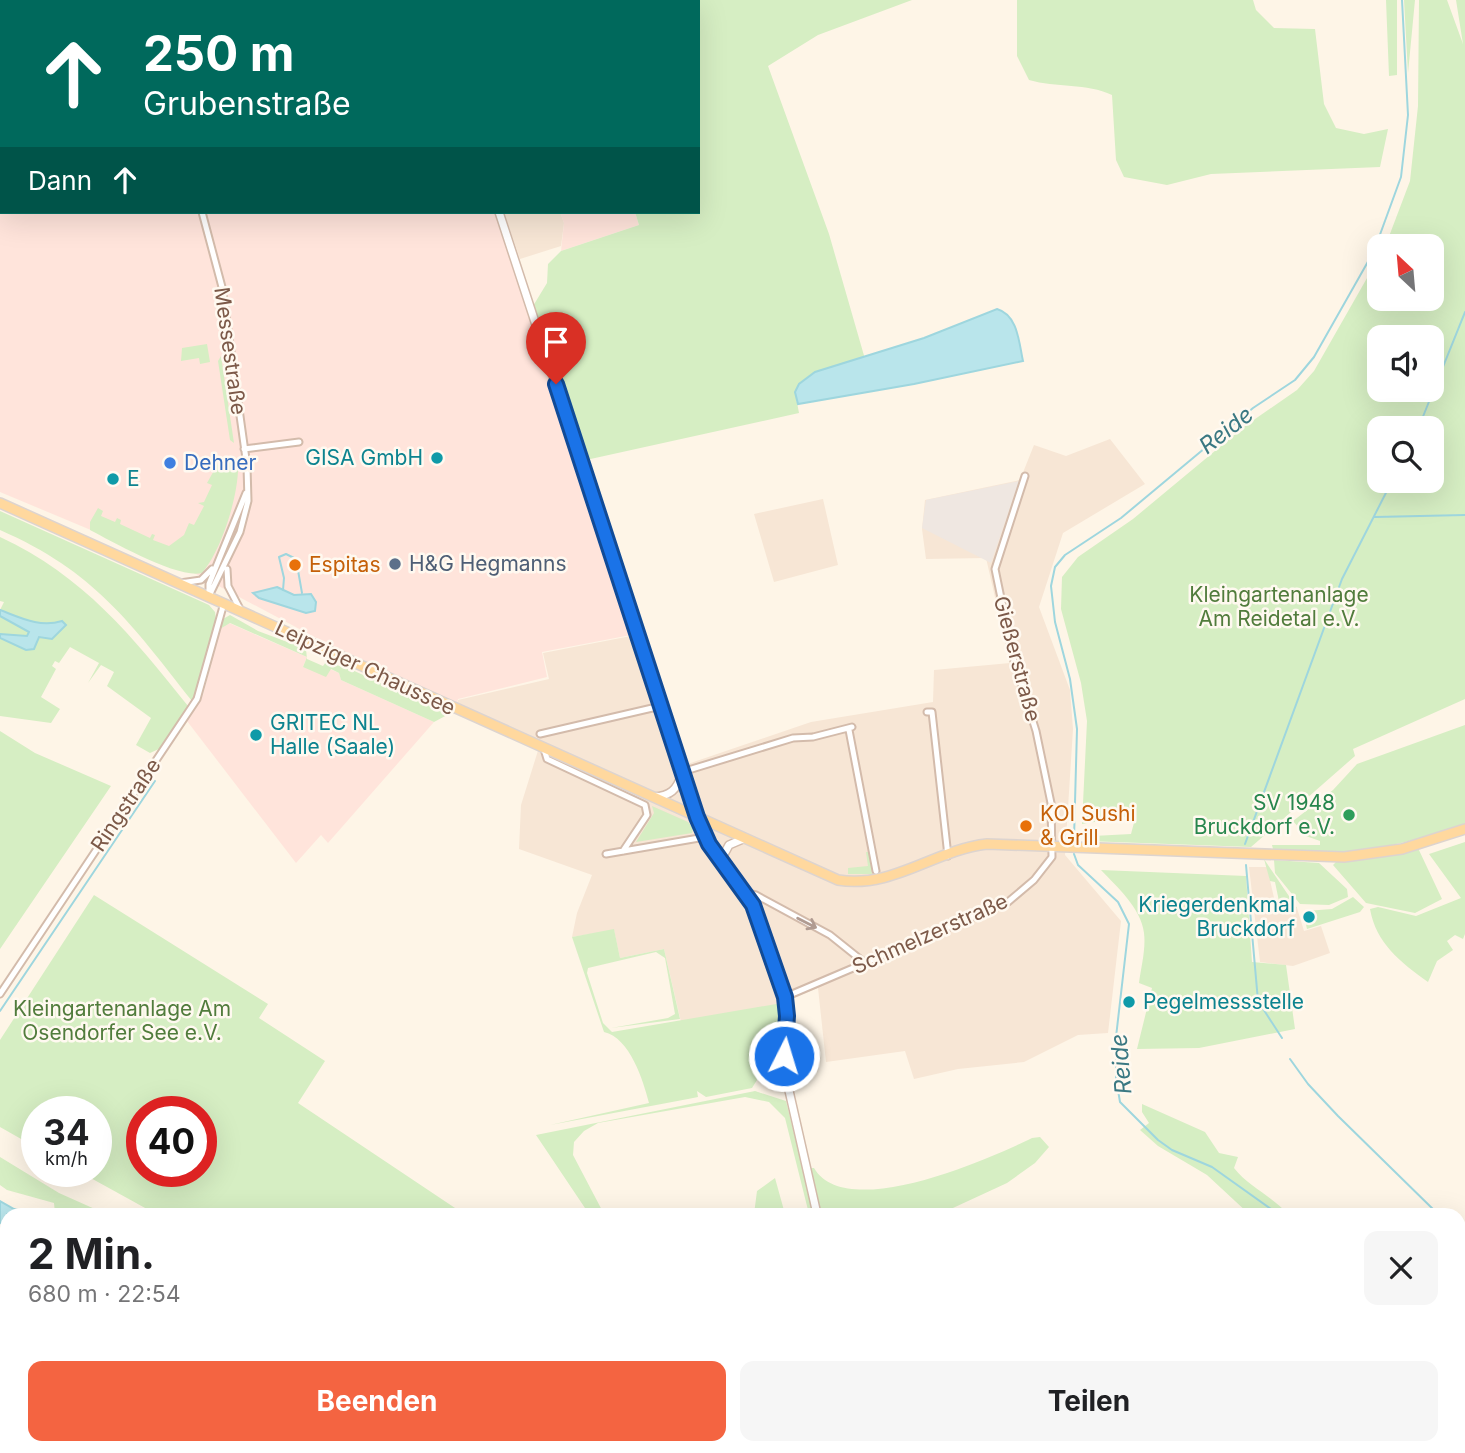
<!DOCTYPE html>
<html lang="de">
<meta charset="utf-8">
<style>
:root{--surface:#fff;--page:#f6f6f6;--text:#202124;--muted:#757577;--accent:#f46441}
body{margin:0;font-family:Inter,sans-serif;background:var(--page);color:var(--text);height:100vh;display:flex;flex-direction:column;font-size:26px;white-space:nowrap}
*{box-sizing:border-box;margin:0}
p{font-size:23px;color:var(--muted)}
.icon{flex:none;width:38px;height:38px;fill:none;stroke:currentColor;stroke-width:2;stroke-linecap:round;stroke-linejoin:round}
.map{position:relative;flex:1;overflow:hidden}
.panel{position:absolute;left:0px;top:1208px;width:1466px;height:247px;display:flex;flex-direction:column;background:var(--surface);border-radius:21px 21px 0 0;box-shadow:0 7px 28px #0002}
.panel>*{flex:none}
.top-card{position:absolute;left:0px;top:0px;width:700px;height:214px;box-shadow:0 7px 28px #0002;background:#00695c;color:#fff;overflow:hidden}
.needle{width:46px;rotate:334deg}
.buttons{position:absolute;left:1367px;top:234px;display:grid;gap:14px}
.buttons a{display:grid;place-items:center;width:77px;height:77px;border-radius:14px;background:var(--surface);box-shadow:0 7px 28px #0002;font-size:35px}
.speed{position:absolute;left:21px;top:1096px;display:flex;gap:14px;font-size:35px;font-weight:700;text-align:center}
.speed>*{display:grid;place-content:center;width:91px;height:91px;border-radius:50%;background:var(--surface);box-shadow:0 7px 28px #0002;line-height:1}
.speed small{font-size:18px;font-weight:400}
.speed .limit{border:10px solid #d22;background:#fff;color:#111}
.pin{position:absolute;display:grid;place-items:center;width:60px;height:60px;color:#fff;margin:-72px -30px;border-radius:50% 50% 50% 0;rotate:-45deg;box-shadow:0 0 7px #0007}
.pin .icon{rotate:45deg}
.me{position:absolute;width:77px;margin:-38px;rotate:5deg;stroke-linejoin:round;filter:drop-shadow(0 0 5px #0008)}
.turn{display:flex;align-items:center;gap:24px;height:147px;padding:0 28px;font-size:32px}
.turn .icon{width:91px;height:91px;stroke-width:2.5}
.turn b{display:block;font-size:49px;line-height:60px}
.then{display:flex;align-items:center;height:66px;padding:0 28px;background:#0003;gap:14px;font-size:26px}
.round{display:grid;place-items:center;flex:none;width:74px;height:74px;border-radius:14px;background:var(--page)}
.overview{display:flex;align-items:center;justify-content:space-between;height:119px;padding:0 28px}
h1{font-size:42px;font-weight:700;line-height:52px}
.cta{display:flex;gap:14px;margin-top:auto;padding:14px 28px}
.cta a{flex:1;height:80px;border-radius:14px;background:var(--accent);color:#fff;font-size:28px;font-weight:700;line-height:80px;text-align:center}
.cta a+a{background:var(--page);color:var(--text)}
.map>svg:first-child{display:block}
.residential{fill:#f7e6d5}
.commercial{fill:#ffe4db}
.industrial{fill:#efe7e1}
.green{fill:#d6eec3;fill-rule:evenodd}
.water{fill:#b9e5eb;stroke:#9ed6de;stroke-width:2}
.lines{fill:none;stroke-linecap:round;stroke-linejoin:round}
.stream{stroke:#9ed6de;stroke-width:2}
.minor-casing{stroke:#d3bbab;stroke-width:9}
.tertiary-casing{stroke:#d3bbab;stroke-width:10}
.primary-casing{stroke:#ddd4cf;stroke-width:12}
.minor{stroke:#fff;stroke-width:5}
.tertiary{stroke:#fff;stroke-width:7}
.primary{stroke:#ffd89e;stroke-width:9}
.oneway{stroke:#b09b91}
.route-casing{stroke:#114b97;stroke-width:18}
.route{stroke:#1a73e8;stroke-width:12}
.culture-dot{fill:#0f9aa8;stroke:#fff9f0;stroke-width:2.5}
.shop-dot{fill:#3f7fe0;stroke:#fff9f0;stroke-width:2.5}
.service-dot{fill:#5c6f8a;stroke:#fff9f0;stroke-width:2.5}
.food-dot{fill:#e8710a;stroke:#fff9f0;stroke-width:2.5}
.leisure-dot{fill:#2e9e5b;stroke:#fff9f0;stroke-width:2.5}
.labels{text-anchor:middle;stroke-width:5;stroke-linejoin:round;paint-order:stroke}
.street-label{font-size:21px;fill:#7c5948;stroke:#fff9f0}
.culture-label{font-size:21px;fill:#0d838f;stroke:#fff9f0;text-anchor:start}
.shop-label{font-size:21px;fill:#366cbe;stroke:#fff9f0;text-anchor:start}
.service-label{font-size:21px;fill:#4e5e75;stroke:#fff9f0;text-anchor:start}
.food-label{font-size:21px;fill:#c56008;stroke:#fff9f0;text-anchor:start}
.park-label{font-size:21px;fill:#517c3c;stroke:#fff9f0}
.leisure-label{font-size:21px;fill:#27864d;stroke:#fff9f0;text-anchor:end}
.water-label{font-size:23px;font-style:italic;fill:#3a7882;stroke:#fff9f0}
</style>
<div class="map">
<svg width="1465" height="1453" viewBox="0 0 1465 1453">
<rect width="100%" height="100%" fill="#fef5e7"/>
<path class="residential" d="M504,212h56l4,11 -3,23 -41,13z
M1110,439l35,45 -82,49 -24,74 31,83 3,39 -8,126 56,66 -13,112 -30,2 -54,27 -66,7 -44,10 -9,-28 -79,11 -8,-74 -28,11v4l-109,19 -17,-73 -44,9 -6,-28 -42,7 5,-24 15,-38 -73,-26 2,-44 20,-64 -84,-38 1,-3 91,-21 -6,-26 88,-17 42,133 138,-47 122,-20 1,-32 76,-7 -24,-105 -60,1 -4,-30 3,-29 95,-20 14,-35 32,11z
M823,499l15,66 -64,17 -20,-68z
M1249,867h18l10,44 20,-3 7,23 17,-5 9,27 -37,13 -33,-4z"/>
<path class="commercial" d="M0,0h426l-424,2v210h494l135,423 -89,17 5,25 -89,22 -1,4 -135,-62 -126,-67 -196,-82z
M560,212h75l4,13 -78,26 3,-28z
M229,623l78,34 -4,10 27,2 9,4 2,7 93,42 -106,121 -7,-8 -25,28 -109,-142 16,-26 17,-66z"/>
<path class="industrial" d="M1019,481l-28,82 -69,-35 4,-28z"/>
<path class="green" d="M0,0h127l1,2h-126v4z
M502,0h410l-94,35 -50,31 61,168 36,125 -50,13 -20,20 4,21 -213,47 -53,-154 14,-23 1,-19 13,-13 78,-26 -4,-13h63v-210z
M1017,0h236l3,10 18,18 41,1 9,75 12,24 28,6 24,-5 -8,38 -169,7 -44,11 -43,-8 -8,-17 -4,-65c-25,-12 -56,-7 -83,-15l-12,-24z
M1386,0h11v75l-8,1z
M1404,0h11l-7,73z
M1419,0h28l16,44 -7,-44h9v699l-112,50 2,7 -104,91 -164,-6 6,-5 38,-2 5,-19 -54,9 5,-103 -6,-38 -20,-74 1,-32 16,-20 55,-38 112,-93 52,-36 17,-19 65,-114v42h53v-52h-47l25,-66 8,-75zM1379,338h53v52h-53zM1379,429h53v52h-53z
M207,344l3,18 -10,2 -1,-6 -18,3 1,-13z
M221,356l13,87 -4,-3 -12,-79z
M221,458h14l3,3c2,31 -16,89 -36,112 -24,6 -89,-31 -112,-43v-8l8,-14 5,3 -2,5 14,6 2,-4 4,2 -1,4 30,14 2,-4 3,1 -2,5 16,6 15,-11 5,-12 5,2 10,-19 -6,-3 6,-1 8,-17 -5,-2z
M0,511l209,94 6,7 1,8 -14,57 -10,24c-61,-78 -98,-130 -192,-171z
M0,537c84,39 132,99 188,169l-27,42 -11,5 -14,-8 15,-27 -44,-32 7,-14 -13,-7 -13,18 11,-20 -29,-16 -11,16 -4,-2 -3,5 4,3 -15,28 19,12 -9,14 -51,-7v-78l26,12 13,-13 13,2 10,-18c-22,7 -41,-3 -62,-11l4,-8 -4,-1z
M230,615l28,16 48,18 1,10 16,7 3,-4 24,7 99,45 -15,8 -93,-42 -2,-7 -8,-4 -5,8 -23,-10 4,-10 -77,-34 -10,6 3,-10z
M0,616l29,16 -2,4 -27,-2z
M1465,725v99c-58,20 -131,39 -192,25l-1,-4h48v-4l-14,-5 -13,-15 40,-31 24,-26z
M0,731l35,22 76,33 -111,163z
M652,806l36,16 5,6 -1,5 -56,9 18,-29z
M1465,842v92l-2,5 -8,-4 -8,6 6,9 -16,11 -9,21c-28,-20 -52,-39 -58,-73l8,-2 38,9 45,-18 -32,-44z
M1418,848l24,51 -27,14 -49,-10 -33,-38 5,-5 38,-3z
M866,852h3l3,22h-24v-6l20,-2z
M1264,859l33,49 -16,3 -6,-29 -5,-1z
M1274,860l45,3 28,26 1,8 -19,8 -29,-1 -25,-31z
M1101,870l145,6 6,86 34,3 9,64 -96,19 -62,1 15,-61 -13,-5c2,-16 7,-34 5,-50 -3,-25 -27,-46 -43,-63z
M94,895l174,109 -9,14 66,43 -27,42 166,111h-308l-78,-43h18v-60h-59v37l-37,-21v-87zM142,1111h59v60h-59z
M1353,897l11,10 -4,5 -53,17 -3,-13 2,-5 26,-2z
M614,929l6,29 44,-9 16,70 -69,9 57,-10 7,-4 -10,-56 -9,-6 -68,16 -1,5 16,50 9,9 170,-29v36l-12,9 -8,24 -10,16 -46,9 -9,-6 1,6 -10,2 -138,26 99,-22c-6,-23 -19,-65 -45,-71l-32,-95z
M755,1091l31,10 28,113h-5l-24,-96 -16,-16 -24,-5 -147,26 -14,8 -10,11 -1,13 31,59h-15l-53,-79z
M1142,1104l63,28 14,21 19,4 -4,11c15,19 38,28 54,46h-39l-42,-39 -49,-29 -18,-16 9,-7 -7,-11z
M1040,1137l9,10 -14,16 -28,20 -67,31 -119,-1 -12,-45h5c32,55 177,-10 218,-30z
M0,1157l59,36 47,21h-51l-1,-11 -47,-13 -7,-5z
M775,1178l10,36h-31l3,-23z
M0,1245l7,2v128l-7,-4z
M1460,1426l5,6v21h-19l-5,-6h19z
M52,1447h41l8,5 16,1h-66z
M178,1447h139l16,6h-177z
M589,1447h87l4,6h-96z
M878,1447h442l4,6h-444z
M510,1449l29,4h-113z"/>
<path class="water" d="M997,309c21,6 22,34 26,52l-109,23 -116,20 -3,-12 4,-8 16,-12 109,-34z
M277,587l17,8 17,-1 5,8 -1,9 -9,2 -47,-15 -6,-5z
M0,610c21,8 40,18 62,11l4,4 -14,14 -13,-2 -5,12 -8,1 -26,-12v-4l27,2 2,-4 -29,-16z
M0,1201l14,8 20,5h-27v11l-7,-2z"/>
<g class="lines">
<path class="stream" d="M1418,429l47,-117
M1375,517l90,-2
M283,590l1,-12 -5,-21 7,-3 10,5 6,34
M1074,839l3,-110 -7,-50 -15,-57 -4,-36 4,-19 10,-12 56,-37 132,-110 42,-28 19,-23 60,-106 27,-74 7,-62 -6,-115
M1245,844l97,-265 50,-98
M1074,854l4,11 40,37 11,22 -13,113v41l4,24 38,38 14,10 40,17 66,47
M1246,865l12,136 24,37
M0,1011l155,-230
M1290,1059l18,25 30,32 100,98
M1460,1234l5,4
M1459,1447l5,6"/>
<defs>
<path id="minor" d="M132,0v2
M0,118l2,-1
M202,212l20,75 25,179 1,35 -8,31 -31,64
M244,449l55,-7
M227,569l1,17 12,23
M180,583l21,-3 11,-11
M209,596v-12l37,-91
M927,712h5l16,144
M849,730l27,141
M540,734l121,-28
M544,749l3,10 98,46 2,10 -24,36
M682,772l111,-34 20,-1 39,-10
M606,854l99,-17
M747,893l9,2 74,40 35,28
M0,994l197,-295 27,-96
M785,997l223,-95 26,-22 18,-23 -1,-54 -15,-72 -22,-70 -19,-92 30,-93"/>
<path id="tertiary" d="M429,0l1,2
M499,212l198,605 12,27 44,61 28,81 6,29 -2,58 32,141
M654,797c16,-1 23,-7 28,-23
M721,860l8,-15 14,-6
M873,1447l1,6"/>
<path id="primary" d="M0,503l838,377c55,9 96,-30 149,-36l357,13 58,-8 63,-20"/>
</defs>
<use href="#minor" class="minor-casing"/>
<use href="#tertiary" class="tertiary-casing"/>
<use href="#primary" class="primary-casing"/>
<use href="#minor" class="minor"/>
<use href="#tertiary" class="tertiary"/>
<use href="#primary" class="primary"/>
</g>
<defs><path id="oneway-shaft" d="M-6 0H5M1.5-3L5.5 0L1.5 3" fill="none" stroke-width="1.6" stroke-linecap="round" stroke-linejoin="round" transform="scale(1.75)"/></defs>
<use class="oneway" href="#oneway-shaft" transform="translate(807 923) rotate(27)"/>
<g class="lines">
<defs>
<path id="route" d="M556,384l141,433 12,27 44,61 32,92 2,19 -3,40"/>
</defs>
<use href="#route" class="route-casing"/>
<use href="#route" class="route"/>
</g>
<g class="culture-dot">
<circle cx="437" cy="458" r="7"/>
<circle cx="113" cy="479" r="7"/>
<circle cx="256" cy="735" r="7"/>
<circle cx="1309" cy="917" r="7"/>
<circle cx="1129" cy="1002" r="7"/>
</g>
<circle class="shop-dot" cx="170" cy="463" r="7"/>
<circle class="service-dot" cx="395" cy="564" r="7"/>
<g class="food-dot">
<circle cx="295" cy="565" r="7"/>
<circle cx="1026" cy="826" r="7"/>
</g>
<circle class="leisure-dot" cx="1349" cy="815" r="7"/>
<g class="labels">
<g class="street-label">
<text transform="translate(230 351) rotate(82)" y="7">Messestraße</text>
<text transform="translate(1017 659) rotate(75)" y="7">Gießerstraße</text>
<text transform="translate(365 668) rotate(25)" y="7">Leipziger Chaussee</text>
<text transform="translate(126 805) rotate(-56)" y="7">Ringstraße</text>
<text transform="translate(930 934) rotate(-24)" y="7">Schmelzerstraße</text>
</g>
<g class="culture-label">
<text x="423" y="465" text-anchor="end">GISA GmbH</text>
<text x="127" y="486">E</text>
<text x="270" y="730">GRITEC NL<tspan x="270" dy="24">Halle (Saale)</tspan></text>
<text x="1295" y="912" text-anchor="end">Kriegerdenkmal<tspan x="1295" dy="24">Bruckdorf</tspan></text>
<text x="1143" y="1009">Pegelmessstelle</text>
</g>
<g class="shop-label">
<text x="184" y="470">Dehner</text>
</g>
<g class="service-label">
<text x="409" y="571">H&amp;G Hegmanns</text>
</g>
<g class="food-label">
<text x="309" y="572">Espitas</text>
<text x="1040" y="821">KOI Sushi<tspan x="1040" dy="24">&amp; Grill</tspan></text>
</g>
<g class="park-label">
<text x="1279" y="602">Kleingartenanlage<tspan x="1279" dy="24">Am Reidetal e.V.</tspan></text>
<text x="122" y="1016">Kleingartenanlage Am<tspan x="122" dy="24">Osendorfer See e.V.</tspan></text>
</g>
<g class="leisure-label">
<text x="1335" y="810">SV 1948<tspan x="1335" dy="24">Bruckdorf e.V.</tspan></text>
</g>
<g class="water-label">
<text transform="translate(1226 430) rotate(-38)" y="8">Reide</text>
<text transform="translate(1121 1064) rotate(-95)" y="8">Reide</text>
</g>
</g>
</svg>
<div class="buttons">
<a><svg class="needle" viewBox="-14 -14 28 28"><path d="M0-13l5 13h-10z" fill="#e53935"/><path d="M0 13l5-13h-10z" fill="#757577"/></svg></a>
<a><svg class="icon" aria-label="sound" viewBox="0 0 24 24"><path d="M4 9h4l5-4v14l-5-4H4zM17 9q2 3 0 6"/></svg></a>
<a><svg class="icon" aria-label="search" viewBox="0 0 24 24"><circle cx="10" cy="10" r="6"/><path d="M15 15l6 6"/></svg></a>
</div>
<div class="speed"><div>34<small>km/h</small></div><div class="limit">40</div></div>
<div class="pin" style="left:556px;top:384px;background:#d93025"><svg class="icon" aria-label="arrive" viewBox="0 0 24 24"><path d="M6 21V4h12l-3 4 3 4H6"/></svg></div>
<svg class="me" style="left:784px;top:1056px" viewBox="-20 -20 40 40"><circle r="17" fill="#1a73e8" stroke="#fff" stroke-width="3"/><path d="M0-11L8 9 0 5-8 9z" fill="#fff"/></svg>
<div class="top-card">
<div class="turn"><svg class="icon" aria-label="ahead" viewBox="0 0 24 24"><path d="M12 20V5M6 11l6-6 6 6"/></svg><div><b>250 m</b>Grubenstraße</div></div>
<div class="then">Dann<svg class="icon" aria-label="ahead" viewBox="0 0 24 24"><path d="M12 20V5M6 11l6-6 6 6"/></svg></div>
</div>
<section class="panel">
<div class="overview"><div><h1>2 Min.</h1><p>680 m · 22:54</p></div><a class="round"><svg class="icon" aria-label="close" viewBox="0 0 24 24"><path d="M6 6l12 12M18 6L6 18"/></svg></a></div>
<div class="cta"><a>Beenden</a><a>Teilen</a></div>
</section>
</div>
